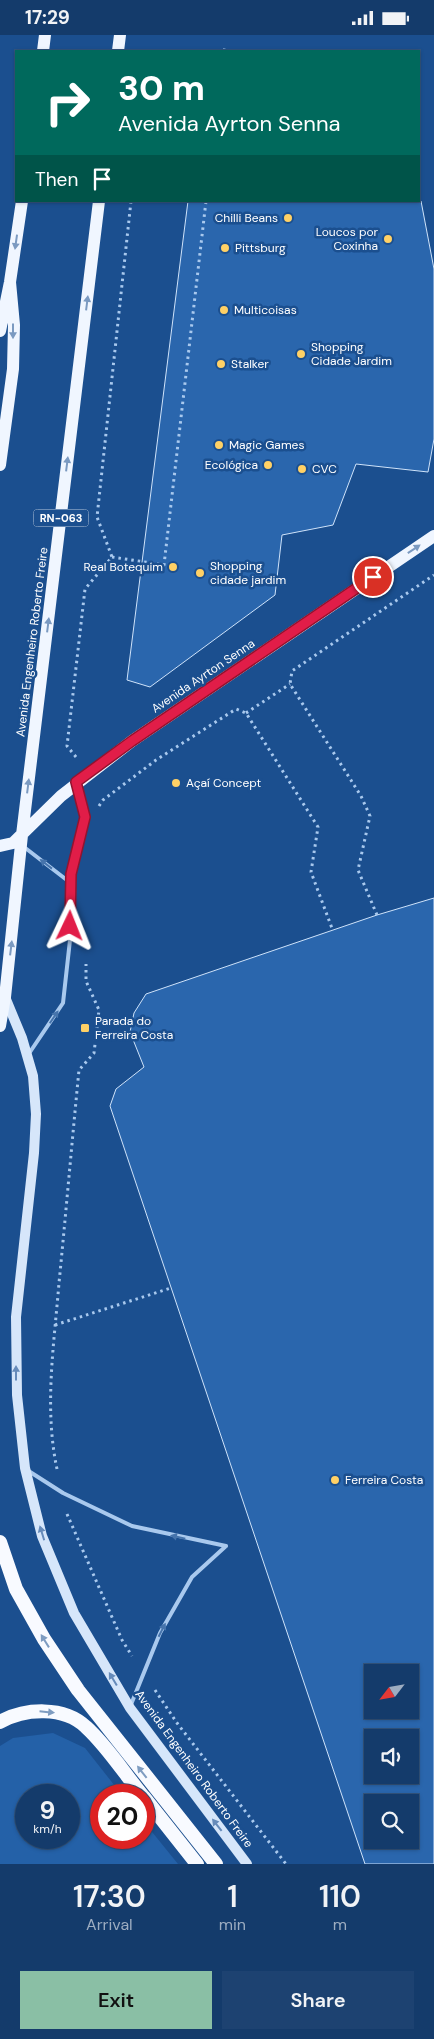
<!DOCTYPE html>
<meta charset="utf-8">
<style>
:root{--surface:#143b6b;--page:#1d4271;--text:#f1f3f6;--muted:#9dadc1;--line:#33557e;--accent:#8abfa5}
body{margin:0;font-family:"DM Sans",sans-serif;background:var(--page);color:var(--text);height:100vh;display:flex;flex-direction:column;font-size:19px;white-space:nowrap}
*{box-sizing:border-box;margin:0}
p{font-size:16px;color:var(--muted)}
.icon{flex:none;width:28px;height:28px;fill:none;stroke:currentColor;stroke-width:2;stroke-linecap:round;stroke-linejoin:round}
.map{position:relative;height:1829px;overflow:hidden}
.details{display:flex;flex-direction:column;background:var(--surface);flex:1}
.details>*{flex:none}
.top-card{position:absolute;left:15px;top:15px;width:405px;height:152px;border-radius:0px;box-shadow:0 1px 4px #0004,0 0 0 1px var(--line);background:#00695c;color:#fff;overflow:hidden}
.needle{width:32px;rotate:239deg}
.tools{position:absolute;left:364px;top:1629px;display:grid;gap:10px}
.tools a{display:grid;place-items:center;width:55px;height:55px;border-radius:0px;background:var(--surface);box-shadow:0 1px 4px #0004,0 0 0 1px var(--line);font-size:25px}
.speed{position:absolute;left:15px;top:1749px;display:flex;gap:10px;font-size:25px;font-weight:700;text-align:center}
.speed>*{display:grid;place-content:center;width:65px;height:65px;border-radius:50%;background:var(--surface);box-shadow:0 1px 4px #0004,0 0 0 1px var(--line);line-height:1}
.speed small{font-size:12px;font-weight:400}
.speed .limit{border:8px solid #d22;background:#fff;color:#111}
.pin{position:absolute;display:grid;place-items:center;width:42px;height:42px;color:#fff;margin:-21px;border:2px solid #fff;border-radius:50%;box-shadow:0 1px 5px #0007}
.me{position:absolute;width:55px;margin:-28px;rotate:2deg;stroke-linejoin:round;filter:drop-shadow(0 0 4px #0008)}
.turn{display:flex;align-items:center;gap:18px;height:105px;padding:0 20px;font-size:22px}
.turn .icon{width:65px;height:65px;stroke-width:2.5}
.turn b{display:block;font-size:35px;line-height:42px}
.then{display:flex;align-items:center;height:48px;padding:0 20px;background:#0003;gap:10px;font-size:19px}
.eta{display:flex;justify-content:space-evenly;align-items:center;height:85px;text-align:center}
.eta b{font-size:30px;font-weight:600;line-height:35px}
.action{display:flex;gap:10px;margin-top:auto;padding:10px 20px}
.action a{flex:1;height:58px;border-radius:0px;background:var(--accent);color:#111;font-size:20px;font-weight:600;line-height:58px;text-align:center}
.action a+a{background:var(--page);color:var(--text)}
.status{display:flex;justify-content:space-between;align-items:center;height:35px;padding:0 25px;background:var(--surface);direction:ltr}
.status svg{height:14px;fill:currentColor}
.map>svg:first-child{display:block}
.green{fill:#2461a8;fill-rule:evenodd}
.building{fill:#2a66ad;stroke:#cfe3fa;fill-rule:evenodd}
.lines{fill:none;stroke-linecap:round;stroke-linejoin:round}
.path{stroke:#a9c9ee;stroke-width:3;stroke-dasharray:2.5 4;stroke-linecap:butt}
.service{stroke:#a9c9ee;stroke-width:4}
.secondary{stroke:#d6e6fa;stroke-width:10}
.primary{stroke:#f0f6ff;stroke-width:12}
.trunk{stroke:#f8faff;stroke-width:14}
.oneway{fill:#7b9ac1}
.oneway2{fill:#4674ac}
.oneway3{fill:#668bba}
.oneway4{fill:#7e9cc1}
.route-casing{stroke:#92132f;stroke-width:12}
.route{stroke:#e11d48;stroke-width:9}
.poi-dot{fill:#ffd166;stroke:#1b4f8f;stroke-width:2}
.labels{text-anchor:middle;stroke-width:5;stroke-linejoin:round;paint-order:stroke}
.shield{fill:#1b4f8f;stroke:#bbcadd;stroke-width:1}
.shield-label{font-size:11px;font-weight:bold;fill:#fff}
.poi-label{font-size:12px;fill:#fff;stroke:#1b4f8f;text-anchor:start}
.street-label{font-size:12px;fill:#fff;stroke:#1b4f8f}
</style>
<div class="status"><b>17:29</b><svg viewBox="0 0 49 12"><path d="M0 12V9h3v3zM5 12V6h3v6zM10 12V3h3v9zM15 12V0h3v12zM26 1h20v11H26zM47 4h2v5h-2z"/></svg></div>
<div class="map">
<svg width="434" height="1829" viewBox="0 0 434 1829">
<rect width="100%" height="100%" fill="#1b4f8f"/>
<path class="green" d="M53,1698l32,15 37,47h-21v42h43v-15l34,42h-178v-118l13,-8zM26,1760h43v42h-43z"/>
<path class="building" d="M188,166h233l13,68v170l-6,33 -72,-8 -23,61 -51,10 -7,60 -125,92 -23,-7z
M434,863v966h-69l-255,-758 6,-17 28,-22 -14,-35 4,-19 12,-19 231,-79zM372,1638h38v37h-38zM372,1702h38v38h-38zM372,1768h38v37h-38z"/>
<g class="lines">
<path class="path" d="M224,16l1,-3
M112,522l52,8 42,-364
M246,678l44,-29
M76,722l-9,-11 18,-157 27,-32 -15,-40 34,-316
M99,771l4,-6 53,-40 80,-51 10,4 72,114 -7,45 22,59
M377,880l-19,-45 12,-54 -9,-20 -71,-112 2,-13 142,-96
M55,1290l116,-37
M57,1434c-13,-61 -3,-124 2,-186 7,-71 13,-142 20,-213l15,-17 5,-43 -13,-29v-17
M67,1479l55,126 10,16
M155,1655l22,33 109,141"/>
<path class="service" d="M24,812l48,37
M28,1020l35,-52 7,-63 1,-66 14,-57 -8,-31
M27,1435l36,23 69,33 94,20
M130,1672l30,-74 32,-56 34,-31"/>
<path class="secondary" d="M5,962l17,41 11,38 3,38 -2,39 -18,164 1,78 8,73 17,68 32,77 56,95 117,156"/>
<path class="primary" d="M43,16l2,-16
M118,16l2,-16
M0,296l10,-49 12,-81
M0,430l13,-96 1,-44 -4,-43
M0,811l13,-3 48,-47 71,-55 302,-205
M0,991l5,-29 17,-162 77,-634"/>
<path class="trunk" d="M0,1507l16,47 28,50 34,51 138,174
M0,1687c25,-14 64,-16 86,5 21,19 38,46 56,68
M144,1762l53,67"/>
</g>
<defs><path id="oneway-solid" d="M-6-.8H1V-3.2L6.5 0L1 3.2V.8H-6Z" transform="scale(1.25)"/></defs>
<g class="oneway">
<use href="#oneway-solid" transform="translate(16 207) rotate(98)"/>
<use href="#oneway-solid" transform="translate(87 268) rotate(-83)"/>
<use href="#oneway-solid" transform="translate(13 296) rotate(90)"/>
<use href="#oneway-solid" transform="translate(67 429) rotate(-83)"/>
<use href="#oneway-solid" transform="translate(414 514) rotate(-34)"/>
<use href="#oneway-solid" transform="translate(48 590) rotate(-83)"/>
<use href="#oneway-solid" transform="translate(28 751) rotate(-83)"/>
<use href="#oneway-solid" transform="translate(11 913) rotate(-83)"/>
</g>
<g class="oneway2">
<use href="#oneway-solid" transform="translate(46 829) rotate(-142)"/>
<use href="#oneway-solid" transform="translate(54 982) rotate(-56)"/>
<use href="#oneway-solid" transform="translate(178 1502) rotate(-167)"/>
<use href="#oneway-solid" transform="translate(162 1595) rotate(-63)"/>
</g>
<g class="oneway3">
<use href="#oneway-solid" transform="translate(16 1338) rotate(-90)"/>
<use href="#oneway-solid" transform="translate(42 1498) rotate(-107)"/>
<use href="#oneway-solid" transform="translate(113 1644) rotate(-121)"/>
<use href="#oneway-solid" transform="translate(217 1790) rotate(-128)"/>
</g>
<g class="oneway4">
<use href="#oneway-solid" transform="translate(45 1606) rotate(-122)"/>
<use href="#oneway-solid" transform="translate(47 1677) rotate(6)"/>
<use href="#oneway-solid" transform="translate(142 1737) rotate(-128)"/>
</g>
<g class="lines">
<defs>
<path id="route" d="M70,891l1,-52 14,-57 -9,-35 56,-41 241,-164"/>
</defs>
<use href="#route" class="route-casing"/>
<use href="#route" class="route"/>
</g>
<g class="poi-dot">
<circle cx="288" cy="183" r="5"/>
<circle cx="388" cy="204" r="5"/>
<circle cx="225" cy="213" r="5"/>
<circle cx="224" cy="275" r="5"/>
<circle cx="301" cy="319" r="5"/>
<circle cx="221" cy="329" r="5"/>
<circle cx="219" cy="410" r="5"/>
<circle cx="268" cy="430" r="5"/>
<circle cx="302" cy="434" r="5"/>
<circle cx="173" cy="532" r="5"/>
<circle cx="200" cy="538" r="5"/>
<circle cx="176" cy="748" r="5"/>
<rect x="80" y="988" width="10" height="10" rx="2.5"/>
<circle cx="335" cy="1445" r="5"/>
</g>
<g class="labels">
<rect class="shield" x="33.5" y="474.5" width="55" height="17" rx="4"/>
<g class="shield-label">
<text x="61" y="487">RN-063</text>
</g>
<g class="poi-label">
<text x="278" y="187" text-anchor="end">Chilli Beans</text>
<text x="378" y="201" text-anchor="end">Loucos por<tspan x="378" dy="14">Coxinha</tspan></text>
<text x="235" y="217">Pittsburg</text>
<text x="234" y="279">Multicoisas</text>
<text x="311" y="316">Shopping<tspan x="311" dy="14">Cidade Jardim</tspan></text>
<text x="231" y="333">Stalker</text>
<text x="229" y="414">Magic Games</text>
<text x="258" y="434" text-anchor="end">Ecológica</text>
<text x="312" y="438">CVC</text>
<text x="210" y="535">Shopping<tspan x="210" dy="14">cidade jardim</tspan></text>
<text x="163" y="536" text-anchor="end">Real Botequim</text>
<text x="186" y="752">Açaí Concept</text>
<text x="95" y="990">Parada do<tspan x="95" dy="14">Ferreira Costa</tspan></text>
<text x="345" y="1449">Ferreira Costa</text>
</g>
<g class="street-label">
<text transform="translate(32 607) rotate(-83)" y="4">Avenida Engenheiro Roberto Freire</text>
<text transform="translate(203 641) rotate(-34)" y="4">Avenida Ayrton Senna</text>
<text transform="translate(194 1734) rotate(54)" y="4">Avenida Engenheiro Roberto Freire</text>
</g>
</g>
</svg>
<div class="tools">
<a><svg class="needle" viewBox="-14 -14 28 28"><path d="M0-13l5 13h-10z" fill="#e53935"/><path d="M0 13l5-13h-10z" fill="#9dadc1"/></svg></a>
<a><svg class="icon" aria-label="sound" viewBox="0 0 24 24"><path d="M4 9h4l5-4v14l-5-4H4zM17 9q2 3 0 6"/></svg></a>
<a><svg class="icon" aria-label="search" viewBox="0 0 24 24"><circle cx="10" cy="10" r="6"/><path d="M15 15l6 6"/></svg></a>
</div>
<div class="speed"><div>9<small>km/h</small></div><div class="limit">20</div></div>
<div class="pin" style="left:373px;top:542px;background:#d93025"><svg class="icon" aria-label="arrive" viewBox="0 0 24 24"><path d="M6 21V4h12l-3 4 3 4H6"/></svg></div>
<svg class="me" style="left:70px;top:891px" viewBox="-20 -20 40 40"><path d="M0-17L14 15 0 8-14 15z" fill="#e11d48" stroke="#fff" stroke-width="4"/></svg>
<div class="top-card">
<div class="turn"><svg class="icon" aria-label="right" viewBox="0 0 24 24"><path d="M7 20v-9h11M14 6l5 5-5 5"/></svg><div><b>30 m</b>Avenida Ayrton Senna</div></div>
<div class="then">Then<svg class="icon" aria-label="arrive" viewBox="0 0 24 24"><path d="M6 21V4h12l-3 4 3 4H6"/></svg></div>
</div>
</div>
<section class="details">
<div class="eta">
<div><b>17:30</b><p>Arrival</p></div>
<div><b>1</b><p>min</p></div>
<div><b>110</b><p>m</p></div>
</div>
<div class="action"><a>Exit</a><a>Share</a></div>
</section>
